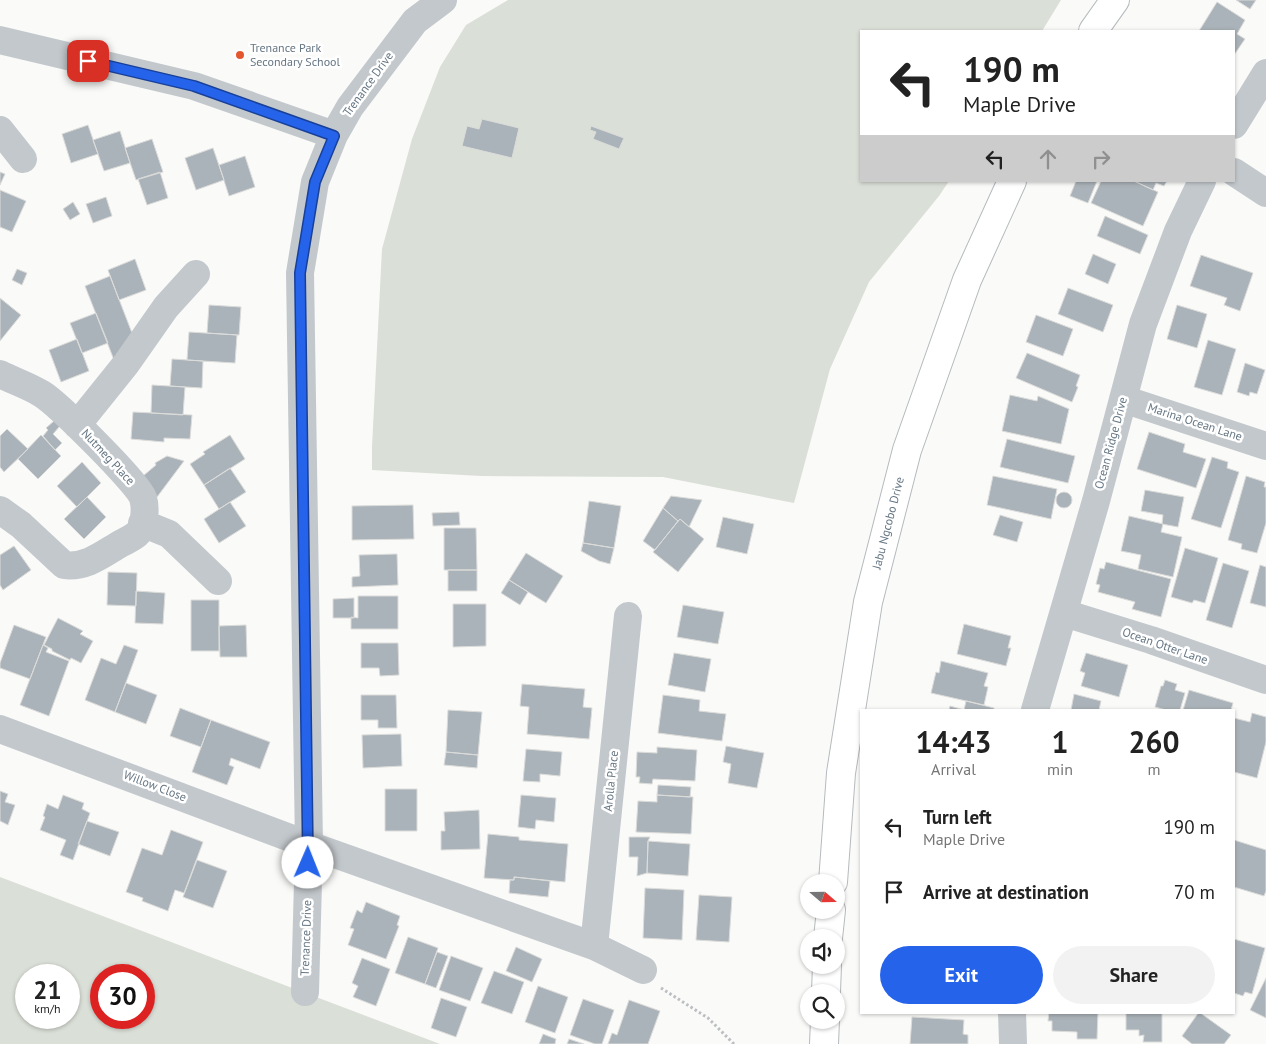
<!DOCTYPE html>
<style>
:root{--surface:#fff;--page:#f2f2f2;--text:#222;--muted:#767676;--accent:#2563eb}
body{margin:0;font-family:"PT Sans",sans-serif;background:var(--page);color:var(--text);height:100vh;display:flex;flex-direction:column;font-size:19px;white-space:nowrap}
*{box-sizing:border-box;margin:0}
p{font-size:16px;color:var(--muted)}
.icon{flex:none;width:28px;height:28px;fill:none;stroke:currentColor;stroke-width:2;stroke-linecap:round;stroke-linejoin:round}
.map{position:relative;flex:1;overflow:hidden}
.sheet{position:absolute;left:860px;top:709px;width:375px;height:305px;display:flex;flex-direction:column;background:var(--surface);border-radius:0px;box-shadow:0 1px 4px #0004}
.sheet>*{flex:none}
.top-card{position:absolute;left:860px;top:30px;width:375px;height:152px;border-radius:0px;box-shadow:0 1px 4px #0004;background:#fff;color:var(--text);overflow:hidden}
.needle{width:32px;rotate:110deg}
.tools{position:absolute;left:800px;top:874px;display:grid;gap:10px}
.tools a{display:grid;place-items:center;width:45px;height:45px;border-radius:50%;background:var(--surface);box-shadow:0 1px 4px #0004;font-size:25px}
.speed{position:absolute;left:15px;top:964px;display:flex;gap:10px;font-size:25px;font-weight:700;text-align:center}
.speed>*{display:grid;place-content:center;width:65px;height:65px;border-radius:50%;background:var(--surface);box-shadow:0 1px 4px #0004;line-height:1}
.speed small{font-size:12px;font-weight:400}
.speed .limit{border:8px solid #d22;background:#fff;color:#111}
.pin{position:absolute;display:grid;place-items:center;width:42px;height:42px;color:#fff;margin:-21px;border-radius:10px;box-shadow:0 2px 8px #0006}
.me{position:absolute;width:55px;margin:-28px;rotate:1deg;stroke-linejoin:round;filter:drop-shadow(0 0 4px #0008)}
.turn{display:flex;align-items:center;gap:18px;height:105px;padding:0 20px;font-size:22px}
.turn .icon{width:65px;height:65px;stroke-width:2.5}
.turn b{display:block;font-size:35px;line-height:42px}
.lanes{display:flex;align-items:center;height:48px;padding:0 20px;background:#0003;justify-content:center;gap:25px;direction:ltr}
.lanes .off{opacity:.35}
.eta{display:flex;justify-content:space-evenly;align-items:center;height:85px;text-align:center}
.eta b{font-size:30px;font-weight:600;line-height:35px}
.primary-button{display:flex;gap:10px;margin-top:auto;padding:10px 20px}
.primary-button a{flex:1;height:58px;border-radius:30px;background:var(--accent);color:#fff;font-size:20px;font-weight:600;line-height:58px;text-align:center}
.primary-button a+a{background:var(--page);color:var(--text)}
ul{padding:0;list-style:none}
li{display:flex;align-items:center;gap:15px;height:65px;padding:0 20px}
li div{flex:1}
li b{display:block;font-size:19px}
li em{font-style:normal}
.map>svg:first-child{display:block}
.green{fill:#dadfd7;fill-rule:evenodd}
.building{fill:#aab3b9;stroke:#dcdcda}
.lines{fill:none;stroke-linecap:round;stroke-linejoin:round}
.major-casing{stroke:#b5babe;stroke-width:30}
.path{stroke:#bbbfc2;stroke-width:3;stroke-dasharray:2.5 2.5;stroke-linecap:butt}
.minor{stroke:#c3c8cc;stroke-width:28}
.major{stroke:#fff;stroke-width:28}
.route-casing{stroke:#184099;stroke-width:12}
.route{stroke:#2563eb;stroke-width:9}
.poi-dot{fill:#e4572e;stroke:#fff;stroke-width:2}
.labels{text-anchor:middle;stroke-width:5;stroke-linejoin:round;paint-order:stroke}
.poi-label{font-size:12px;fill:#657683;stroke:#fff;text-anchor:start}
.street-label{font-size:12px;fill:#657683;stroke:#fff}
</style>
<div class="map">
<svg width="1266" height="1044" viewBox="0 0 1266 1044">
<rect width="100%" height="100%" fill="#fafaf8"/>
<path class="green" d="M508,0h553l-19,31h-181v150h88l-10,15 -70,86 -39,87 -36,134 -131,-26 -182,-1 -109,-6v-23l10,-198 30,-110 28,-72 26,-42z
M0,877l440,167h-440zM26,975h43v43h-43zM101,975h43v43h-43z"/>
<path class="building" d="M1236,0h20l-6,9z
M1217,2l28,18 -8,14 8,5 -11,16v-24h-35z
M482,119l37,9 -7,30 -50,-12 5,-20 12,3z
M88,125l10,29 -27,9 -9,-29z
M591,126l33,12 -5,11 -26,-10 3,-7 -6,-2z
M120,131l10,32 -26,8 -11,-31z
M152,139l11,33 -27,8 -11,-32z
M213,148l11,32 -28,10 -11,-32z
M245,156l10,31 -26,9 -10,-31z
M0,172l5,2 -5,11z
M160,172l8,26 -21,7 -9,-26z
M1076,181h21l-9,22 -18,-7z
M1101,181h33l24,11 -15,34 -52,-23z
M1134,181h33l-3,5 -8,-3 -3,7z
M0,190l26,11 -14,31 -12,-5z
M106,197l6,19 -19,7 -7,-19z
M73,202l7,12 -10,6 -7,-11z
M1105,216l43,19 -8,19 -43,-18z
M1093,254l23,10 -8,20 -23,-10z
M1201,255l52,18 -13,38 -16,-6 3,-7 -37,-12z
M135,259l11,31 -27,10 -11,-30z
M17,269l10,4 -5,12 -10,-5z
M110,276l22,57 -18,27 -29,-74z
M1068,288l45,17 -10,27 -45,-18z
M0,298l21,17 -21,26z
M209,305l32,2 -2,28 -32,-2z
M1177,305l30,9 -10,34 -30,-9z
M96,313l12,30 -26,10 -12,-30z
M1036,315l37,14 -10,27 -37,-14z
M189,332l48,3 -2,28 -48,-3z
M77,339l12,32 -28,11 -12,-32z
M1208,340l28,9 -14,46 -28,-8z
M1027,353l53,22 -4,11 2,1 -6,15 -56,-24z
M172,359l31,2 -1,27 -32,-2z
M1245,363l20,7 -8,24 -7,-2 -1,4 -12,-4z
M152,385l33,2 -2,28 -32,-2z
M1010,395l27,6 1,-5 31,13 -8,35 -59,-13z
M133,412l59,3 -2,24 -26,-1v4l-33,-3z
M55,420l5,6 -7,8 9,9 -7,7 -12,-14 5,-6 -2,-2z
M7,429l21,20 -24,23 -4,-5v-31z
M1149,432l36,12 -2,8 23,7 -10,29 -59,-19z
M41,435l20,21 -23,23 -20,-20z
M230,435l15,24 -41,26 -14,-21 15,-10 -2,-2z
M1007,439l68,17 -7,27 -68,-16z
M167,456l17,5 -27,36 -10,-12 -4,-9 13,-11 -1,-2z
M1212,457l16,5 -1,6 12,4 -18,56 -30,-9z
M82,462l19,21 -24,24 -20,-21z
M230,468l16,24 -27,17 -15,-24z
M993,476l64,13 -6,30 -64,-14z
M1246,476l19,6 -1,5h2v36l-9,30 -16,-4 1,-5 -14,-4z
M1145,490l39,7 -6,30 -16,-3 1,-9 -22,-4z
M1056 500a8 8 0 1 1 16 0a8 8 0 1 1-16 0Z
M671,496l31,4 -13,27 -9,-8 -2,2 -15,-13z
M87,497l19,20 -22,22 -20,-20z
M589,501l32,5 -7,42 -31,-5z
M230,502l16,24 -27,17 -15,-24z
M413,505l1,34 -62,1v-34z
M663,508l15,13 -23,29 -12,-9z
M459,512l1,13 -27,1 -1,-13z
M1000,515l23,7 -6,20 -24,-7z
M1129,516l34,8 -2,8 21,5 -9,40 -35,-8 3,-14 -20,-4z
M723,517l31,7 -7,30 -31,-7z
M680,519l24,20 -26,33 -25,-20z
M444,528h32l1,42h-33z
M583,543l31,5 -4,16 -11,-3 -18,-10z
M14,546l17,24 -28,20 -3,-5v-30z
M1185,548l33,10 -13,45 -11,-3 -2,3 -21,-6z
M526,553l37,23 -17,27 -37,-23z
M397,554l1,31 -46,2v-10l8,-1 -1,-21z
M1106,562l65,17 -10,38 -29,-8 3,-7 -37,-10 2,-7 -4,-1 4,-16 4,1z
M1223,563l26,8 -17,57 -26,-8z
M1260,565l6,2v40l-16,-4z
M448,570h29v21h-29z
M108,572l29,1 -1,33 -29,-1z
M509,580l19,12 -8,13 -19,-12z
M136,591l29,2 -2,31 -28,-1z
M358,596h40v33h-47v-12l7,1z
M354,598v20h-21v-19z
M191,600h28v51h-28z
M453,604h33v42l-33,1z
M683,605l41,7 -6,32 -41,-7z
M58,618l25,13 -3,3 13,7 -12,22 -10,-5 -1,2 -18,-9v-2l-8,-4z
M964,624l47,12 -3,12h3l-5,18 -49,-12z
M14,625l32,12 -16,42 -30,-11v-5z
M246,625l1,32h-27l-1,-31z
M361,643h37l1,32 -19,1 -1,-8h-18z
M43,645l5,3 -2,4 23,9 -20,55 -29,-11z
M124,645l14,5 -23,62 -30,-12 16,-42 15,6z
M674,653l37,6 -6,33 -37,-7z
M1086,653l42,12 -9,32 -38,-11 4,-13 -5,-2z
M941,661l47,12 -4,13 4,1 -4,18 -53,-12 5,-21 3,1z
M1165,680l12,4 -2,6 10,3 -5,17h-14l-11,-3 6,-21h2z
M126,683l31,12 -11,29 -31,-12z
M522,684l63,5 -2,18 9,1 -3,31 -62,-5 2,-27 -9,-1z
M1189,690l44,13 -2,7h-48z
M1074,694l27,7 -2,9h-28z
M361,695h35l1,33h-19v-8h-17z
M663,695l37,5 -1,11 27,3 -4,27 -64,-8z
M966,701l28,7v2h-45l1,-4 14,4z
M180,708l31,12 -10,27 -31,-11z
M448,710l34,2 -4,43 -32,-3z
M1252,713l14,4v25l-9,36 -23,-6v-54l16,4z
M211,720l59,22 -10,27 -29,-11 -2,7 5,2 -7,18 -35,-13z
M401,734l1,32 -39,2 -1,-33z
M726,746l38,7 -7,35 -29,-5 3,-19 -8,-2z
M657,747l40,3 -2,31 -42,-2 -1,5 -13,-1 1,-6h-4l1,-25 20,1z
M526,749l36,3 -2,24 -20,-2v8l-17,-1z
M446,752l32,3 -1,13 -33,-3z
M658,785l33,2 -1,10 -33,-2z
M385,789h32v42h-32z
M0,791l8,3 -3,8 10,3 -7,20 -8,-4z
M63,795l21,8 -2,6 8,4 -17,47 -13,-5 6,-15 -26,-10 5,-13 -2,-1 4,-12 11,5z
M521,795l35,3 -2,24 -18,-2 -1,9 -17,-2z
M657,795l36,2 -2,37 -55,-2 2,-31 19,1z
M479,810l1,39 -39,1v-19h4l-1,-19z
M87,821l32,11 -9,24 -32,-12z
M171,830l32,12 -19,51 -9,-3 -7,21 -26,-10 1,-3 -17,-6 16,-44 20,7z
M488,834l31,3v3l49,4 -3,38 -51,-5v3l-30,-2z
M629,837h21l-2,4 -1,32 -10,3 1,-19h-9z
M1234,840l32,10v41l-2,5 -30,-9z
M648,841l42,3 -2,32 -41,-3z
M197,860l30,11 -14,37 -30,-11z
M514,877l36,4 -2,16 -39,-4 1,-13h4z
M645,888l39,2 -2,50 -39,-2z
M699,895l33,2 -3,45 -33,-2z
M366,902l34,14 -3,9 2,1 -13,33 -38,-14 6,-16 -4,-1 7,-18 5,3z
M408,937l30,11 -13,36 -30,-11z
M1234,939l31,9 -13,46 -7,-2 -2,4 -9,-3z
M516,947l26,12 -10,23 -26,-11z
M437,952l11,4 -12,32 -11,-4z
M451,956l32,12 -13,33 -31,-11z
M362,958l28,11 -14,37 -23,-9 5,-11 -6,-3z
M494,971l30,11 -12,32 -31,-11z
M1266,978v40l-16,-8z
M538,986l30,11 -13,36 -30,-11z
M441,998l26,9 -11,30 -25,-9z
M583,999l31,11 -12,34h-7l-25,-9z
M629,1000l31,11 -12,33h-40l4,-11 5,2z
M1049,1012h49l-1,27h-20v-7l-25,-1v-10h-4z
M1126,1012h36v30h-19l1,-7 -5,1v-6h-13z
M1199,1012l32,23 -7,9h-32l-10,-8z
M912,1017l52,3 -1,14 5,1v9h-58z
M543,1034l13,5 -1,5h-16z
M569,1039l15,5h-17z"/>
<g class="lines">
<defs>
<g id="major">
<path d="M1093,31l22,-31"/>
<path id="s1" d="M833,882l8,-109 27,-171 39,-152 60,-170 45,-99"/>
<path d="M828,938l3,-28"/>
<path d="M826,992l1,-27"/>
<path d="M824,1044l1,-24"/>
</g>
</defs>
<use href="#major" class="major-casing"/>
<path class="path" d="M661,988l47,30 26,26"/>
<path class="minor" d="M0,40l194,46 140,49
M1234,125l32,-52
M0,130l23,29
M1234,172l32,21
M0,374c14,7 29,12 42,20 16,10 96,89 101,104 3,10 2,29 -6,36 -5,4 -11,7 -17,10 -17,10 -34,24 -56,21l-43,-40 -21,-15
M1123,399l143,47
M77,425l49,-61 40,-57 30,-33
M142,523l27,11 49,47
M1064,613l87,27 115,40
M1035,710l61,-209 47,-177 35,-93 24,-50
M0,729l309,116 285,101 49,24
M594,946l34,-330
M305,992l4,-147 -9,-572 15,-91 19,-47 16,-28 65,-86 28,-21
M1012,1012l1,32"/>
<use href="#major" class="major"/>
</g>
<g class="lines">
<defs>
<path id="route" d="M88,61l106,25 140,50 -19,46 -15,91 8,590"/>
</defs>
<use href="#route" class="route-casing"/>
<use href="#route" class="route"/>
</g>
<circle class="poi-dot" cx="240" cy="55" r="5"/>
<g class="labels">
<g class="poi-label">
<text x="250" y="52">Trenance Park<tspan x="250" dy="14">Secondary School</tspan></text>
</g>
<g class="street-label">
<text transform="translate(368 84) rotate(-54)" y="4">Trenance Drive</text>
<text transform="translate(1195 422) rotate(18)" y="4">Marina Ocean Lane</text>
<text transform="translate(1111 443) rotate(-75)" y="4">Ocean Ridge Drive</text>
<text transform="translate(108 457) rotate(47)" y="4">Nutmeg Place</text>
<text dy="4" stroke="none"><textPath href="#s1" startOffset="364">Jabu Ngcobo Drive</textPath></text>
<text transform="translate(1165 646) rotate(19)" y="4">Ocean Otter Lane</text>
<text transform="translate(611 781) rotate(-84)" y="4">Arolla Place</text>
<text transform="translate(155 786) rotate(21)" y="4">Willow Close</text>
<text transform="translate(306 938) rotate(-88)" y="4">Trenance Drive</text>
</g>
</g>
</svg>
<div class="tools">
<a><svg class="needle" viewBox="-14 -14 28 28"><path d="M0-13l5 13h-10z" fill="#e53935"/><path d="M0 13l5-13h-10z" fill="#767676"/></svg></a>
<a><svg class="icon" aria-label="sound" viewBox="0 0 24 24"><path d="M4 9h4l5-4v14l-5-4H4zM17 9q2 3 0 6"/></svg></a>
<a><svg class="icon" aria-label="search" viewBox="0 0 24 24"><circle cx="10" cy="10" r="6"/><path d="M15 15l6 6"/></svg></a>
</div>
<div class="speed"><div>21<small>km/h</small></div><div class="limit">30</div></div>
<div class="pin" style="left:88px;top:61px;background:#d93025"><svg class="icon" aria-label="arrive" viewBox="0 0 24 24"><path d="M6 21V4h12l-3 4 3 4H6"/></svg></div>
<svg class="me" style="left:308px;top:863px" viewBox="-20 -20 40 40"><circle r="19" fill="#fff"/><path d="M0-13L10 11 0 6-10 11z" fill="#2563eb"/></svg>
<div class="top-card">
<div class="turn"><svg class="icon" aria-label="left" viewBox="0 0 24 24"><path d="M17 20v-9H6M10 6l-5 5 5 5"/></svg><div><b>190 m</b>Maple Drive</div></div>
<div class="lanes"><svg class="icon" aria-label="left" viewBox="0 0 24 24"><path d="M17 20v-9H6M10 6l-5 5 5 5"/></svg><svg class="icon off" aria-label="ahead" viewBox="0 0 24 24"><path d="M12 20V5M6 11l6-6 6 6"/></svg><svg class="icon off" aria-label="right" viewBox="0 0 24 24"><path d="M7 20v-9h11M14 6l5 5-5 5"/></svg></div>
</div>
<section class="sheet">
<div class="eta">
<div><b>14:43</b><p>Arrival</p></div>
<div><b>1</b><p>min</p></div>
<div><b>260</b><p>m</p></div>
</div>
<ul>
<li><svg class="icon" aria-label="left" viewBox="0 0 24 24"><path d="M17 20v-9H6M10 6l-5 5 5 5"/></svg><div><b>Turn left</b><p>Maple Drive</p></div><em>190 m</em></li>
<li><svg class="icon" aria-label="arrive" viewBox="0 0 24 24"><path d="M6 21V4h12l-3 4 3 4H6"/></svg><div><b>Arrive at destination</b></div><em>70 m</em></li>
</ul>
<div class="primary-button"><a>Exit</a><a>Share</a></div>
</section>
</div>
